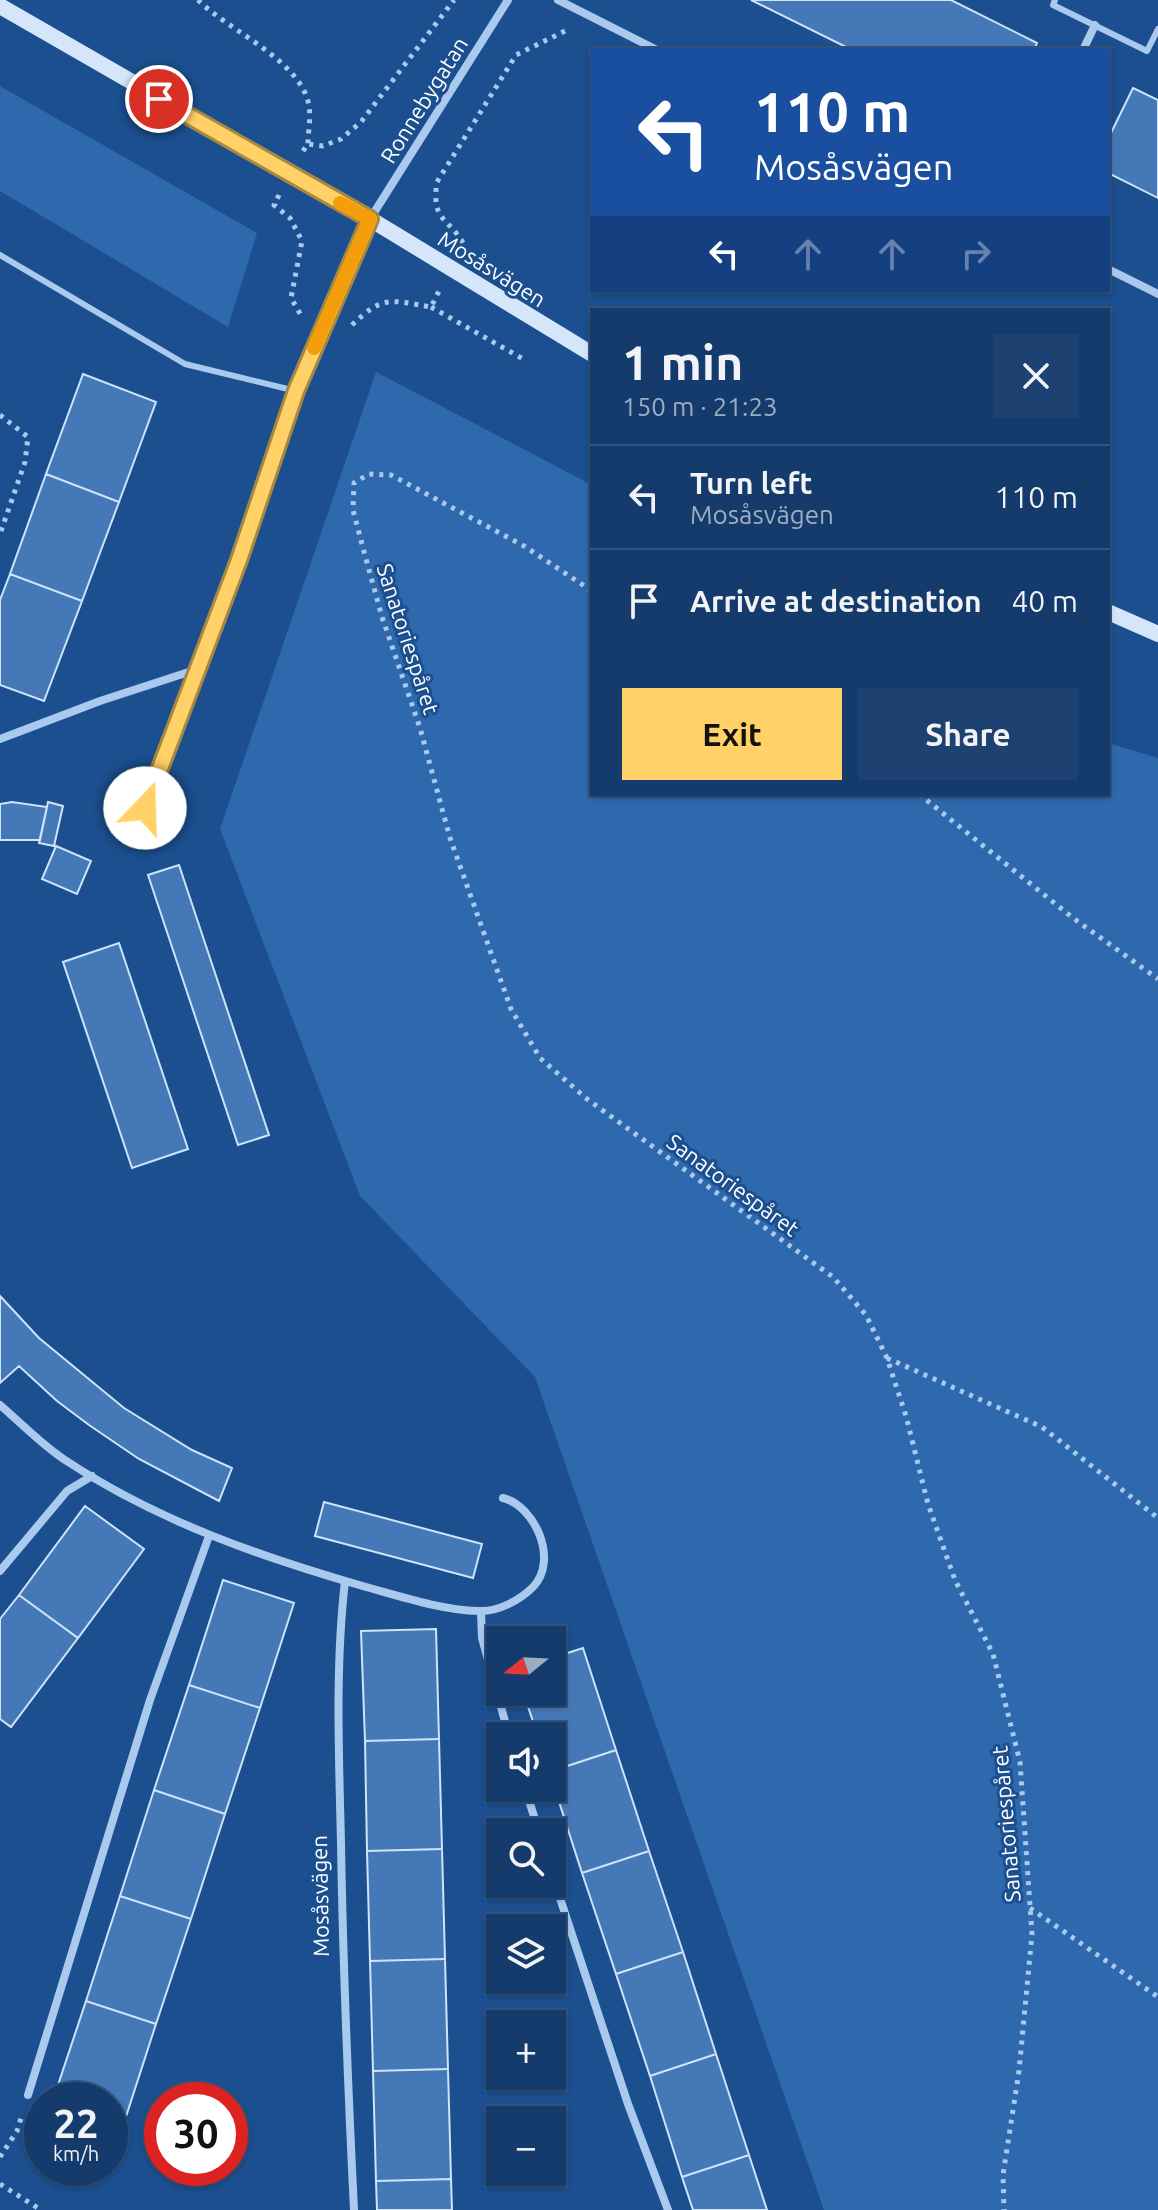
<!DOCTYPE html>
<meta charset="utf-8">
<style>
:root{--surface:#143b6b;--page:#1d4271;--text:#f1f3f6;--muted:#9dadc1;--line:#33557e;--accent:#ffd166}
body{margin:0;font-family:Ubuntu,sans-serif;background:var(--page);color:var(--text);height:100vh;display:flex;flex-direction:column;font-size:30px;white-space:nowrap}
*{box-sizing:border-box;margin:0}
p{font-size:26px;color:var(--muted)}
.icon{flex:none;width:44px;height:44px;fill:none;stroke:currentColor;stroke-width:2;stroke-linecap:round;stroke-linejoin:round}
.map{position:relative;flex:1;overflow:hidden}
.side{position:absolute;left:590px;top:308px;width:520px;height:488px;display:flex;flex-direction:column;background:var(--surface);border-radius:0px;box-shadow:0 2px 6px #0004,0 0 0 2px var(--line)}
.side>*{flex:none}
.top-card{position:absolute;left:590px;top:48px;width:520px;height:244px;border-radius:0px;box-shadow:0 2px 6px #0004,0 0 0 2px var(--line);background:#1a4fa0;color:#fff;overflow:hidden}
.needle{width:52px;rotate:252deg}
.tools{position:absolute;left:486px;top:1626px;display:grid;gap:16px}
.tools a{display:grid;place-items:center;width:80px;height:80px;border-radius:0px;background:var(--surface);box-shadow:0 2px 6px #0004,0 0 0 2px var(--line);font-size:40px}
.speed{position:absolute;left:24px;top:2082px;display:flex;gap:16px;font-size:40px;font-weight:700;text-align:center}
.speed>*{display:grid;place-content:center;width:104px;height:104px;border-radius:50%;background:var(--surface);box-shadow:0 2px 6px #0004,0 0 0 2px var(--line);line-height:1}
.speed small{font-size:20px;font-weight:400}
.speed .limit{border:12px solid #d22;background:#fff;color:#111}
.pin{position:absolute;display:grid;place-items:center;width:68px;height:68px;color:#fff;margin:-34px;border:4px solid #fff;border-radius:50%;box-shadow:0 2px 8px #0007}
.me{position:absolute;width:88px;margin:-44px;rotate:21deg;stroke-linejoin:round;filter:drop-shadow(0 0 6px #0008)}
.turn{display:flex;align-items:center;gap:28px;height:168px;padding:0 32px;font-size:36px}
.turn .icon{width:104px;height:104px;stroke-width:2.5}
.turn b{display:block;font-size:56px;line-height:68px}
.lanes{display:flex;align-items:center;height:76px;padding:0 32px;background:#0003;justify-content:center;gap:40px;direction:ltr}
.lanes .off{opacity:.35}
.round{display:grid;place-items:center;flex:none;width:84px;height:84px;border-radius:0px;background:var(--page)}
.summary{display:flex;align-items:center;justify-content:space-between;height:136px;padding:0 32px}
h1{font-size:48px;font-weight:600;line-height:60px}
.primary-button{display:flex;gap:16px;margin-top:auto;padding:16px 32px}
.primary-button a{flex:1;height:92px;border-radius:0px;background:var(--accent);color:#111;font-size:32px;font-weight:600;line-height:92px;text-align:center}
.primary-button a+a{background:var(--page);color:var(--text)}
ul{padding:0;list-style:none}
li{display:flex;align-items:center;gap:24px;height:104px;padding:0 32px;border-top:2px solid var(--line)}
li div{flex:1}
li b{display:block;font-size:30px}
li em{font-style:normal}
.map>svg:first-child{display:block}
.green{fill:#2e69ad}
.building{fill:#4478b7;stroke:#cfe3fa;stroke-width:2}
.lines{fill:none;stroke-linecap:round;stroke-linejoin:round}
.path{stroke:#a9c9ee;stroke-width:5;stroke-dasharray:4 6;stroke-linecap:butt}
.lane{stroke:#a9c9ee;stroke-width:6}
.street{stroke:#a9c9ee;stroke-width:8}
.secondary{stroke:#d6e6fa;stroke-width:16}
.route-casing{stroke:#a68842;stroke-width:20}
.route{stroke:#ffd166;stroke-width:14}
.slow{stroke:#f59e0b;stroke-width:14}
.labels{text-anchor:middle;stroke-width:6;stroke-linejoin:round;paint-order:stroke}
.street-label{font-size:22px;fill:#fff;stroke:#1b4f8f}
</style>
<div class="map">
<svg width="1158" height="2210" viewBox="0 0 1158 2210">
<rect width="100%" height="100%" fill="#1b4f8f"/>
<path class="green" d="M0,86l257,147 -29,94 -228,-136z
M376,372l216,113v309h516v-51l50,15v1452h-334l-289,-833 -175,-181 -140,-367z"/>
<path class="building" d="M751,0h200l86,43 -3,7h-182z
M1133,88l25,12v98l-50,-25v-34z
M83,374l73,28 -37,100 -73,-28z
M46,474l73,28 -37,99 -72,-27z
M10,574l72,27 -38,100 -44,-16v-85z
M12,802l35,5 -7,33h-40v-36z
M48,802l15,4 -9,40 -15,-3z
M56,846l35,15 -14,33 -35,-15z
M179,865l90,270 -31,10 -90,-270z
M119,943l69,206 -56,19 -69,-206z
M0,1296l39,42 85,70 68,42 40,18 -13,33 -80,-42 -50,-34 -32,-24 -38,-35 -19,17z
M324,1502l158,42 -9,34 -158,-42z
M85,1506l59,43 -66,89 -59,-43z
M223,1580l71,23 -34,105 -71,-23z
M19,1595l59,43 -67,89 -11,-8v-100z
M436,1629l3,110 -74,2 -4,-110z
M583,1648l33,102 -64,21v-35h-14l-15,-44h29v-34z
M189,1685l71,23 -35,106 -71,-24z
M439,1739l3,110 -75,2 -2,-110z
M616,1750l33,101 -67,22 -30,-93v-9z
M154,1790l71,24 -34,105 -71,-23z
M442,1849l3,110 -75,2 -3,-110z
M649,1851l34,101 -67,22 -34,-101z
M120,1896l71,23 -35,105 -70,-23z
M683,1952l33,102 -66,22 -34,-102z
M445,1959l3,110 -75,2 -3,-110z
M86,2001l70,23 -34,105 -12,-4v-25h-57z
M716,2054l33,101 -67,22 -32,-101z
M448,2069l3,110 -75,2 -3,-110z
M749,2155l18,55h-74l-11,-33z
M451,2179l1,31h-75l-1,-29z"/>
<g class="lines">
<path class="path" d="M198,0c31,31 104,61 111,106 2,12 -1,26 -1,38
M303,151l5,-7 15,2 18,-7 20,-17 93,-122
M279,195l-5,10 16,13 12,23 -11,57 11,19
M463,243c-15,-26 -32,-22 -26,-61l79,-127 51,-25
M431,307l94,53
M352,325c31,-30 38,-25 79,-18l8,-16
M0,415l28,22 -3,25 -25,72
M592,591l-68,-45 -133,-71 -22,-1 -15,9 -1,27 10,38 19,69 38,111 30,110 61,171 29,49 47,41 246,178 33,38 21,43 19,58 22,88 27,76 38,74 27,108 12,172 -13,137 -16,104 1,35
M919,794l154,124 85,61
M887,1358l155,69 116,91
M1030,1908l128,89
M0,2157l17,-26 5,-16
M0,2184l41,26"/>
<path class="lane" d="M1055,0l-2,5 94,46 11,-22
M0,255l185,109 111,27"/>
<path class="street" d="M558,0l99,50
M1083,50l12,-25
M1108,269l50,25
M0,739l100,-38 98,-32
M145,808l94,-248 57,-169 74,-172 138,-219
M0,1405c21,18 42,40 65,55 92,61 196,97 301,127 36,10 76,23 113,24 19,1 41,-11 54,-24 26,-27 2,-81 -30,-89
M0,1571l67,-80 25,-15
M345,1581c-10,86 -6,175 -4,262 2,123 7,245 13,367
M481,1612l1,26 27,98
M525,1788l14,44
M552,1874l76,230 40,106
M28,2095l122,-395 59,-164"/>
<path class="secondary" d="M0,6l370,213 222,135
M1108,612l50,22"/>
</g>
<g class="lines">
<defs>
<path id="route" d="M145,808l94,-248 57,-169 74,-172 -211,-120"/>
</defs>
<use href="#route" class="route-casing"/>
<use href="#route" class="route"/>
<path class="slow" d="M314,348l56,-129 -30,-16"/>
</g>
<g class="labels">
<g class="street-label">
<text transform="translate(424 100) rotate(-58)" y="8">Ronnebygatan</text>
<text transform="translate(492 269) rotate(32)" y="8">Mosåsvägen</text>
<text transform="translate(408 639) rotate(72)" y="8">Sanatoriespåret</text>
<text transform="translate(733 1185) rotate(36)" y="8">Sanatoriespåret</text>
<text transform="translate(1006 1824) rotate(-95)" y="8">Sanatoriespåret</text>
<text transform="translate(320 1896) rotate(-91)" y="8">Mosåsvägen</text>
</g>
</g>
</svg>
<div class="tools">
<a><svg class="needle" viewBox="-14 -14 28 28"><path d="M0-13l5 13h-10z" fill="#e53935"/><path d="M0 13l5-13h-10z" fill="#9dadc1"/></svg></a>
<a><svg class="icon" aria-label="sound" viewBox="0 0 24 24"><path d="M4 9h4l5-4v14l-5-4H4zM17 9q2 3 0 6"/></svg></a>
<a><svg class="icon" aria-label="search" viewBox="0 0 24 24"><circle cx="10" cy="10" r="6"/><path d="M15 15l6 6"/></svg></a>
<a><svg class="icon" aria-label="layers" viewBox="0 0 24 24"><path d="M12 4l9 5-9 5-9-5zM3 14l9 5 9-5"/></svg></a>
<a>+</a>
<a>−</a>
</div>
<div class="speed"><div>22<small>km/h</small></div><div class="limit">30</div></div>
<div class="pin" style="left:159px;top:99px;background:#d93025"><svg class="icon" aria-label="arrive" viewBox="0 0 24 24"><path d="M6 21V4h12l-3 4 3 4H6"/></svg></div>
<svg class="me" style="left:145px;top:808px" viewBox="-20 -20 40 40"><circle r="19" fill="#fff"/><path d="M0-13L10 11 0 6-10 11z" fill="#ffd166"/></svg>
<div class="top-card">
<div class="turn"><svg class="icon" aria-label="left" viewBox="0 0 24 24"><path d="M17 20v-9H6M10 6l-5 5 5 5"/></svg><div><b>110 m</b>Mosåsvägen</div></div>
<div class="lanes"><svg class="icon" aria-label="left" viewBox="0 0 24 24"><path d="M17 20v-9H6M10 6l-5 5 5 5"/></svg><svg class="icon off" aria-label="ahead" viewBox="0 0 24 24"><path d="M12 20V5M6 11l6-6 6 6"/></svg><svg class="icon off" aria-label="ahead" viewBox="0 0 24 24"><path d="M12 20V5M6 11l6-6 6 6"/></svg><svg class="icon off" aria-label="right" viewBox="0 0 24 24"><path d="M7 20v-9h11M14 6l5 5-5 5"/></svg></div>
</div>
<section class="side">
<div class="summary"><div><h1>1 min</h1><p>150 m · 21:23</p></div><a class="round"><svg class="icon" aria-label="close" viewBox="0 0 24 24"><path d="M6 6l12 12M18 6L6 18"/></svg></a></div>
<ul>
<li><svg class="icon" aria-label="left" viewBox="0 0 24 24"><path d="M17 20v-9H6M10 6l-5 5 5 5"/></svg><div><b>Turn left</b><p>Mosåsvägen</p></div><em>110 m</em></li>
<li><svg class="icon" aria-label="arrive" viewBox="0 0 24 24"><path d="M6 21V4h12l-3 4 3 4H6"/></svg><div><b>Arrive at destination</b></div><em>40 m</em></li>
</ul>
<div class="primary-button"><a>Exit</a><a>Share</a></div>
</section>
</div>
